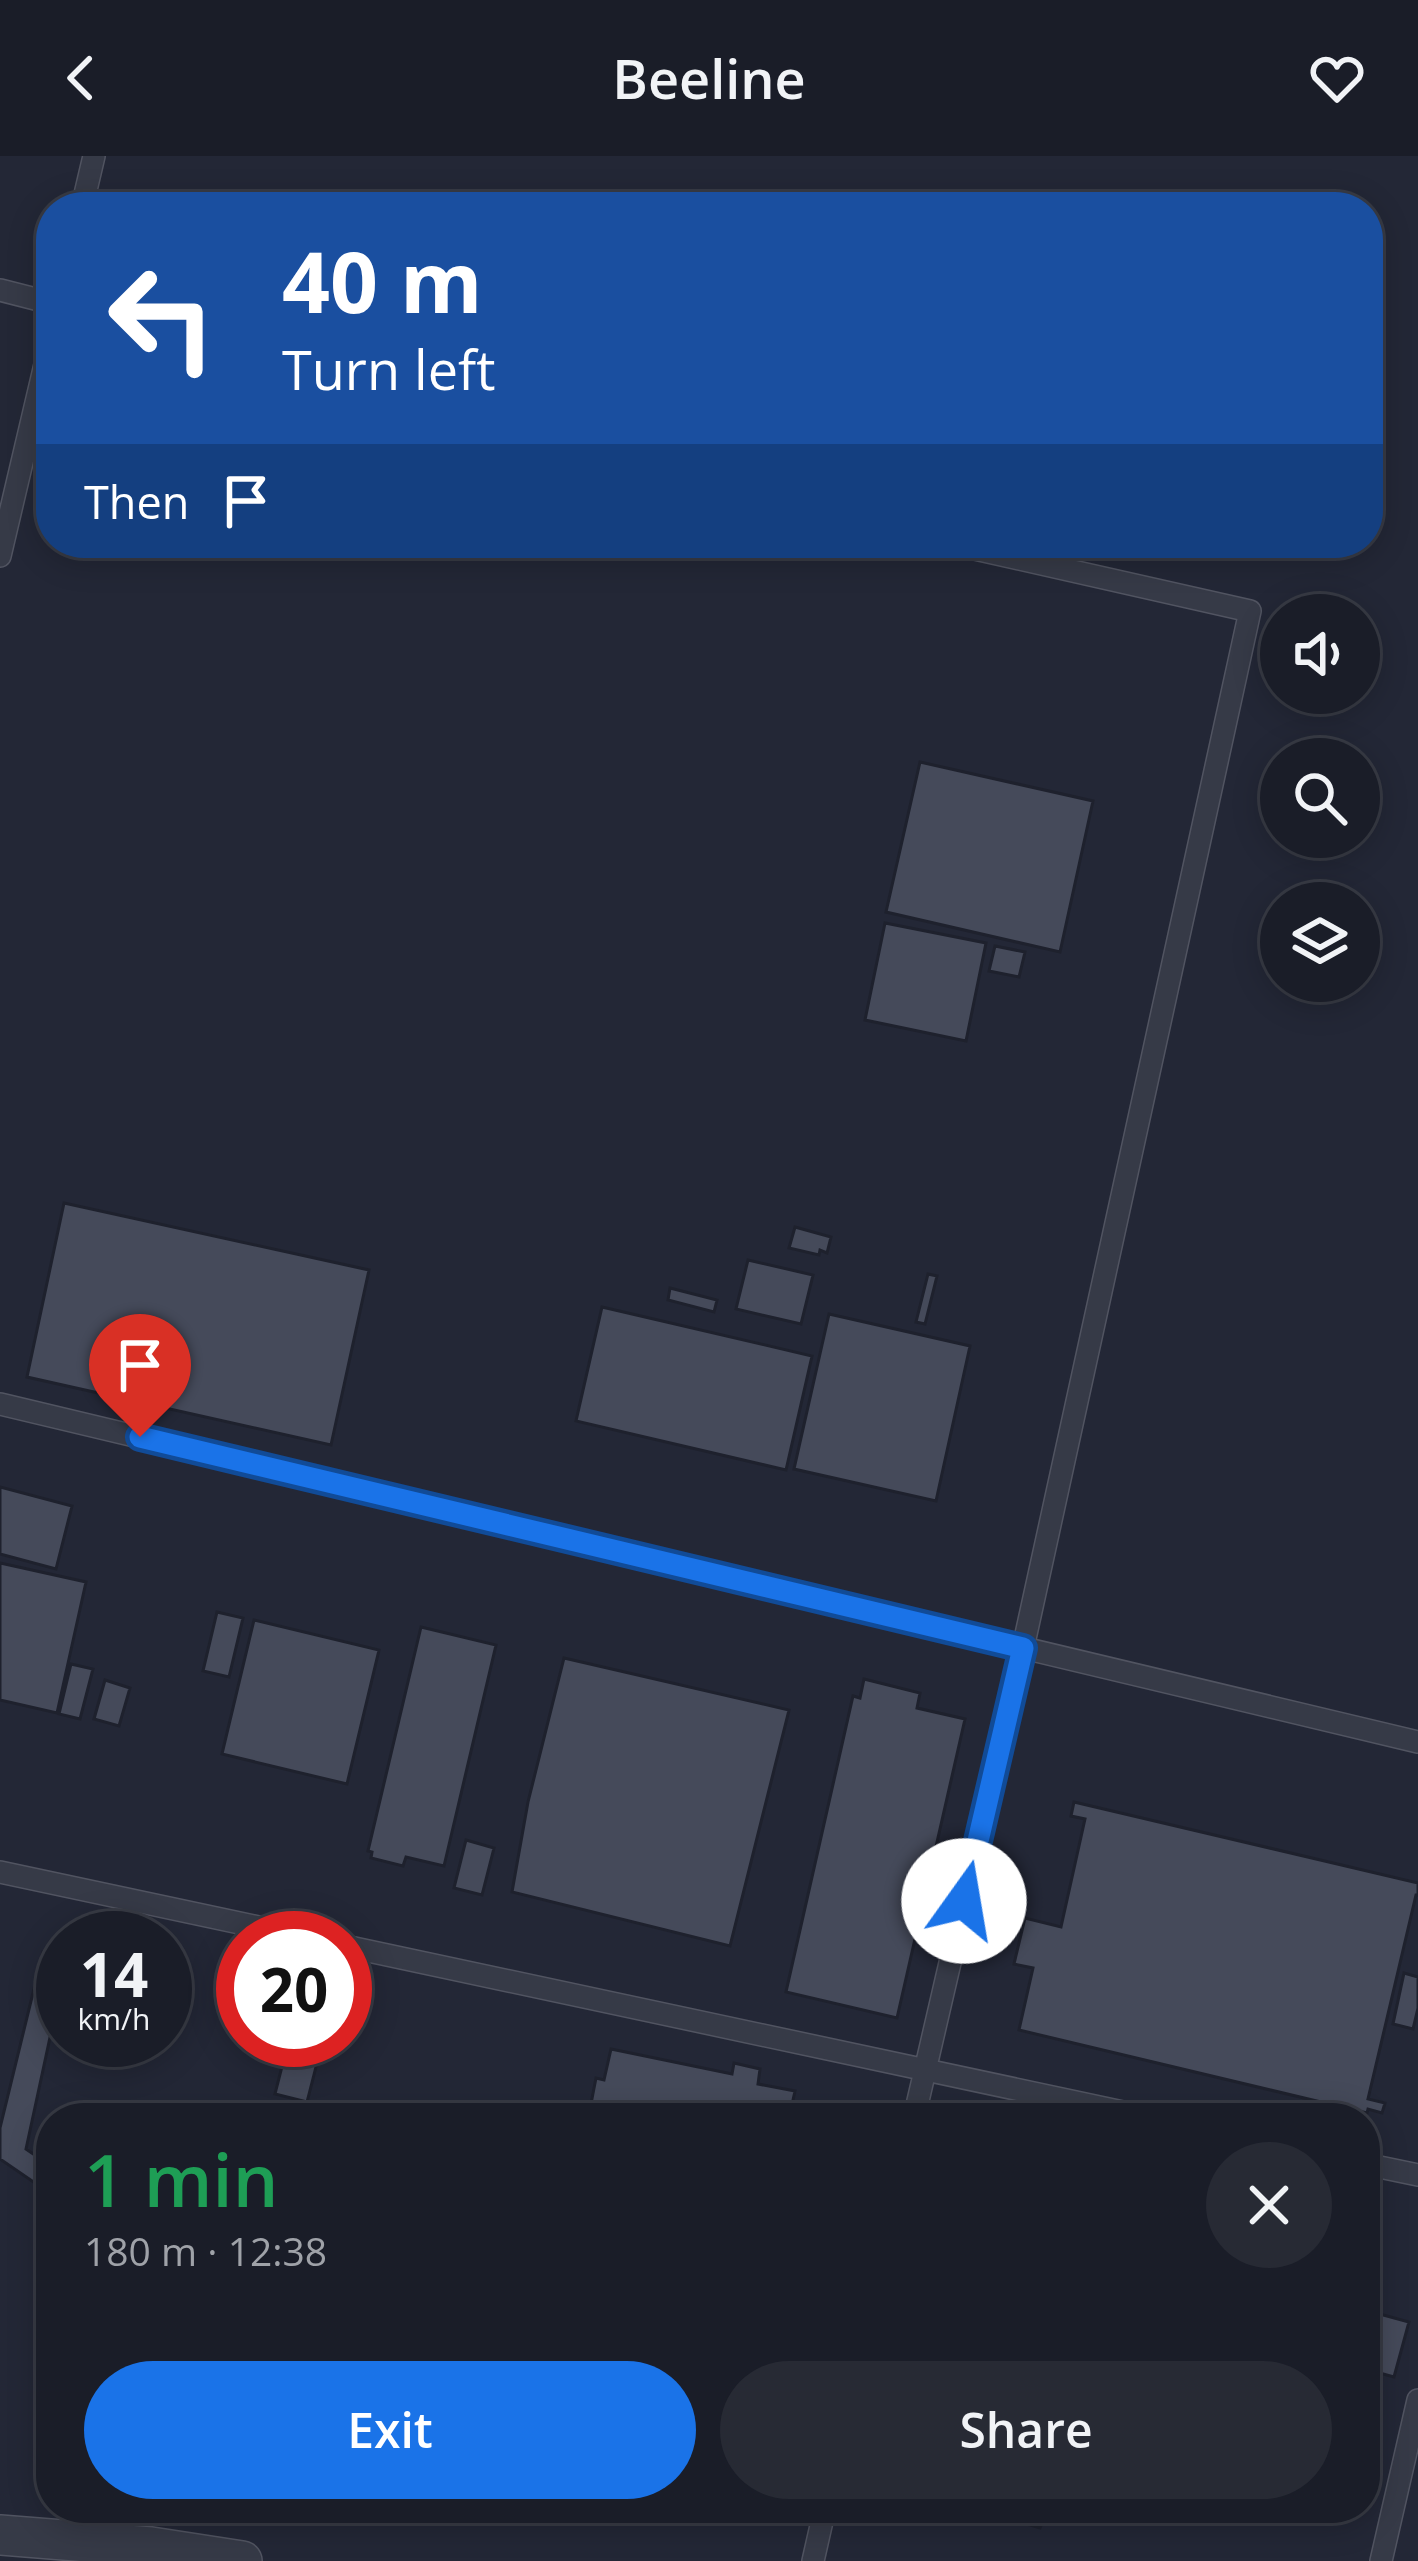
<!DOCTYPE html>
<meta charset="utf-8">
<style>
:root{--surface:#1a1d28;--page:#272a34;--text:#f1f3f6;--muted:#9fa2a8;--line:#383b45;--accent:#1a73e8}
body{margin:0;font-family:"Open Sans",sans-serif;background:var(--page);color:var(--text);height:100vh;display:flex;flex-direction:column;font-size:45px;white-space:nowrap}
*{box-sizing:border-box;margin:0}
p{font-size:39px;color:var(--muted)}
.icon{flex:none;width:66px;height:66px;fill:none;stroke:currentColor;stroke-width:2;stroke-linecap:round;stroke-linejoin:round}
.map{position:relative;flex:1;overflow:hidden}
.sheet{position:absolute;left:36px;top:1947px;width:1344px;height:420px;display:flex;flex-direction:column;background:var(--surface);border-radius:48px;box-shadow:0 6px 30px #0003,0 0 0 3px var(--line)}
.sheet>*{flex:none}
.top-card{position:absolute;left:36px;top:36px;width:1347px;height:366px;border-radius:48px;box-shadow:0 6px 30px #0003,0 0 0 3px var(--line);background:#1a4fa0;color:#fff;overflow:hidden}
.controls{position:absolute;left:1260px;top:438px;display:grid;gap:24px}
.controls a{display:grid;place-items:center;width:120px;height:120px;border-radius:50%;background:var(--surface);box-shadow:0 6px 30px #0003,0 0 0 3px var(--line);font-size:60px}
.speed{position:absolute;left:36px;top:1755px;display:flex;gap:24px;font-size:60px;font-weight:700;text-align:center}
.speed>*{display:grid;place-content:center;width:156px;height:156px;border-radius:50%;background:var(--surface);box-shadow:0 6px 30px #0003,0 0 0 3px var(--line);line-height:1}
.speed small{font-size:30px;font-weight:400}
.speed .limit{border:18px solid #d22;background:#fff;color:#111}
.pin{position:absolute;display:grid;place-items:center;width:102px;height:102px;color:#fff;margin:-123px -51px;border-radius:50% 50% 50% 0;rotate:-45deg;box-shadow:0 0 12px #0007}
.pin .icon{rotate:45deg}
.me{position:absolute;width:132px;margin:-66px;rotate:13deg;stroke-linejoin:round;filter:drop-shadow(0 0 9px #0008)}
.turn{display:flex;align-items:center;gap:42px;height:252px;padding:0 48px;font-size:54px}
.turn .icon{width:156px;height:156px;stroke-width:2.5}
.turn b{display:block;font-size:84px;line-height:102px}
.then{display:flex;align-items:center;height:114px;padding:0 48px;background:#0003;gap:24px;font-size:45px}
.round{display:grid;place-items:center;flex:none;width:126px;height:126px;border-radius:63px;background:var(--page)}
.head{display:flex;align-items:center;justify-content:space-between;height:204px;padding:0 48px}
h1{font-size:72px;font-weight:600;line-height:90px;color:#1e9e55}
.button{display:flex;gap:24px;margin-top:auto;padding:24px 48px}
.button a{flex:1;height:138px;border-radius:72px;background:var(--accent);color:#fff;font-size:48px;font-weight:600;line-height:138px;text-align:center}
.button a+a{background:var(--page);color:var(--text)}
header{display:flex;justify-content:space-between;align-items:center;height:156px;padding:0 48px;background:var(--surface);font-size:54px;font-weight:600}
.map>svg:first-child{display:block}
.building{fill:#454a5a;stroke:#1e212d;stroke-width:3}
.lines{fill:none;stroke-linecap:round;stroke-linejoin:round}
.service-casing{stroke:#515461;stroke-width:24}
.minor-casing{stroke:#515461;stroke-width:42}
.service{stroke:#363a47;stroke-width:21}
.minor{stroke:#363a47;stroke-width:39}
.route-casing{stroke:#114b97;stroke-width:30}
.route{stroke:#1a73e8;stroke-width:21}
</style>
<header><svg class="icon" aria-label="back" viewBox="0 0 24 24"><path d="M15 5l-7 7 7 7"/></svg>Beeline<svg class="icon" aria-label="heart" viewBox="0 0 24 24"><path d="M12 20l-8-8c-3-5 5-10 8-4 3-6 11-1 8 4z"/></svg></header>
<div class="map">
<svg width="1418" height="2405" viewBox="0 0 1418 2405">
<rect width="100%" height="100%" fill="#232736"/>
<path class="building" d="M920,606l173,39 -33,151 -174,-40z
M885,767l101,20 -20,98 -101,-21z
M995,790l30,6 -6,25 -30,-6z
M64,1047l305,67 -38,175 -304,-68z
M795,1071l36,10 -4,16 -7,-3 -1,5 -30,-7z
M748,1104l65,15 -12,49 -65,-15z
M928,1118l9,2 -12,48 -9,-2z
M670,1132l47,12 -3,12 -46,-12z
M602,1151l210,49 -26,114 -210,-49z
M829,1158l141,32 -34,155 -142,-32z
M0,1331l72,19 -16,63 -56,-15z
M0,1407l86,19 -29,131 -57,-13z
M217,1456l26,6 -14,59 -26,-6z
M254,1464l125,30 -32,134 -125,-30z
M421,1471l75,18 -52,221 -38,-9 -3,9 -32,-8 1,-6 -4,-1z
M564,1502l225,52 -59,236 -218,-54 16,-90z
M71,1508l22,5 -13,50 -21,-5z
M864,1523l56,14 -3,15 48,11 -68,299 -111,-26 67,-296 7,2z
M105,1524l25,8 -11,38 -25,-7z
M1074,1646l344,81v12h-2l-48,204 17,4 -3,10 -14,-4 -1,4 -348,-83 14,-62 -19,-4 11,-46 36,9 24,-108 -14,-3z
M466,1684l28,8 -12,47 -28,-7z
M43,1796l20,6v19l-37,172 25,17v28l-51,-35v-31z
M1404,1817l14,4v31l-5,21 -20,-5z
M287,1891l32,8 -12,47 -32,-8z
M611,1893l121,25 2,-11 26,6 -2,15 37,7 -6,27h-181l-19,-4 7,-36 8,2z
M1365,2154l44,12 -15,55 -29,-8z
M1011,2352h36l-7,20 -26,-8 2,-6 -7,-2z"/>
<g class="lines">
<defs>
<path id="service" d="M82,51l12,-51
M0,134l51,13
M0,400l51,-217
M0,1248l1418,338
M0,1716l310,66
M345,1790l806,172
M914,1962l109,-470 227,-1037 -302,-68
M1365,2008l53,11
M813,2405l12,-53
M1381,2405l37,-161"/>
<path id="minor" d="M0,2379l151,12 91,14"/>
</defs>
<use href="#service" class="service-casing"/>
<use href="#minor" class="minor-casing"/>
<use href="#service" class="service"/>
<use href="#minor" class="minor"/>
</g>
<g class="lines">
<defs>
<path id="route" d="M140,1281l883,211 -59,253"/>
</defs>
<use href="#route" class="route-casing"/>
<use href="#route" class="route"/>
</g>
</svg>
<div class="controls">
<a><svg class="icon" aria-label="sound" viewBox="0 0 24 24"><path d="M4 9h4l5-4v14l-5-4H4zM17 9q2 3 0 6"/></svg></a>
<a><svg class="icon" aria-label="search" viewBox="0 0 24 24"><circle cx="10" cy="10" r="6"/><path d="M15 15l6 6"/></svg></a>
<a><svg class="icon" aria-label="layers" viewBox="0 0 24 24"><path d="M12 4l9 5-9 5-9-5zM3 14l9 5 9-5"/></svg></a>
</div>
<div class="speed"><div>14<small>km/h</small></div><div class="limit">20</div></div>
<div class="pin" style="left:140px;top:1281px;background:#d93025"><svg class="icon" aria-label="arrive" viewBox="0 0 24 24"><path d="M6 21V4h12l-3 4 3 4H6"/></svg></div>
<svg class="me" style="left:964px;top:1745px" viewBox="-20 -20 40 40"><circle r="19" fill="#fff"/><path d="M0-13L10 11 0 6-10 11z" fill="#1a73e8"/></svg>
<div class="top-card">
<div class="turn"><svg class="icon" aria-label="left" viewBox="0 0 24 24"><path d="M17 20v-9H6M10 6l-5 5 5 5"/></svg><div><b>40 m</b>Turn left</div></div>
<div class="then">Then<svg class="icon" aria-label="arrive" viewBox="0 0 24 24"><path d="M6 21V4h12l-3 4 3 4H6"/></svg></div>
</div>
<section class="sheet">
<div class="head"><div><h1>1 min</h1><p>180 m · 12:38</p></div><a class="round"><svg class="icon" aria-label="close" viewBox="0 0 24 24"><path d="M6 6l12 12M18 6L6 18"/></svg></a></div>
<div class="button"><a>Exit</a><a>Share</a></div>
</section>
</div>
